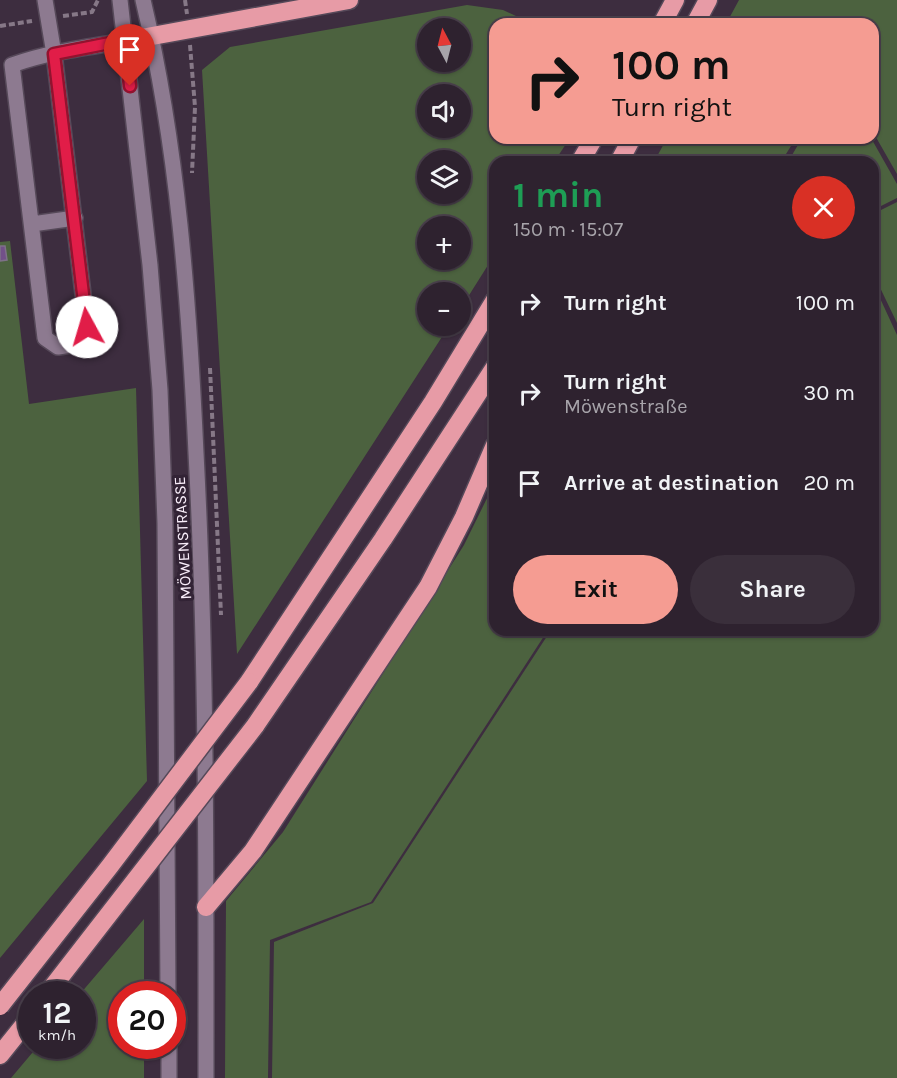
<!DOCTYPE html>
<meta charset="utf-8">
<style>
:root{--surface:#2e222f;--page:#3a2f3b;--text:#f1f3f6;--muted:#a7a4aa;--line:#493f4b;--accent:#f59c92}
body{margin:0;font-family:Karla,sans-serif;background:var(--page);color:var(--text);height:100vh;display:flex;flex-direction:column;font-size:22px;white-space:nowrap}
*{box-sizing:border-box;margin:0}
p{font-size:20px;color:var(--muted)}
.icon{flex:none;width:33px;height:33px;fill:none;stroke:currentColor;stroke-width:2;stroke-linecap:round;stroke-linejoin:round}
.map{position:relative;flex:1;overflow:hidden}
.side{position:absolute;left:489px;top:156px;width:390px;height:480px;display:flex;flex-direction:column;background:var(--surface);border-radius:18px;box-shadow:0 2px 4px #0004,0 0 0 2px var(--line)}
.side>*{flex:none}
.guide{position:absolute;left:489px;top:18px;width:390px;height:126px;border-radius:18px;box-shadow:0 2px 4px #0004,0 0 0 2px var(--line);background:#f59c92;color:#111;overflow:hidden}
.needle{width:39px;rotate:353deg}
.tools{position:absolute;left:417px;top:18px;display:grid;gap:12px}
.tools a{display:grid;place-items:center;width:54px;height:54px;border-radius:50%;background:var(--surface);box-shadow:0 2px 4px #0004,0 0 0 2px var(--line);font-size:30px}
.speed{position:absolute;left:18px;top:981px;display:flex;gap:12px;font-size:30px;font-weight:700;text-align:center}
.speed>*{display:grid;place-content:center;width:78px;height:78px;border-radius:50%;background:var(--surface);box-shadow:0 2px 4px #0004,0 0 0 2px var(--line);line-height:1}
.speed small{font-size:15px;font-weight:400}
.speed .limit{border:9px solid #d22;background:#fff;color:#111}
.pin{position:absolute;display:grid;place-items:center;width:51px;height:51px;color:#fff;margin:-62px -26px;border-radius:50% 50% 50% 0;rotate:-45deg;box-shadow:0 0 6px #0007}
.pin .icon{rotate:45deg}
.me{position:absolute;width:66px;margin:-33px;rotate:354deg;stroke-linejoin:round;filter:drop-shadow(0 0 4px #0008)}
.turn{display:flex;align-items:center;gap:21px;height:126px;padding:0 24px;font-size:27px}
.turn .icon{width:78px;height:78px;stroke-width:2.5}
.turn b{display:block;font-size:42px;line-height:51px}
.round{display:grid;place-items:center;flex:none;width:63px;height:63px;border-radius:32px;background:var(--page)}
.overview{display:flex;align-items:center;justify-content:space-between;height:102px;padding:0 24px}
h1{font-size:36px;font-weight:700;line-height:45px;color:#1e9e55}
.button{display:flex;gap:12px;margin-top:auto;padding:12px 24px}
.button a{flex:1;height:69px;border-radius:36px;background:var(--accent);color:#111;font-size:24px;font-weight:700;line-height:69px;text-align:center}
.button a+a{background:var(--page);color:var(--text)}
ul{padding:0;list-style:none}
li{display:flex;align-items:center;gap:18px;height:90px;padding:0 24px}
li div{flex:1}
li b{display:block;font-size:22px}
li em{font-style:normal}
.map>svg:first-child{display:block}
.green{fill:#4c623f;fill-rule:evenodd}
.building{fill:#725089;stroke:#7e7188;stroke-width:1.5}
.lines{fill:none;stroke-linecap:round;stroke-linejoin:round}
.minor-casing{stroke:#564959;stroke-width:18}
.highway-casing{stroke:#564959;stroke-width:21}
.path{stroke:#867887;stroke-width:4;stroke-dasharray:6 3;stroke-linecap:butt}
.minor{stroke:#8d7a90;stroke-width:15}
.highway{stroke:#e79ba6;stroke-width:18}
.highway-bridge-casing{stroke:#564959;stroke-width:21;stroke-linecap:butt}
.highway-bridge{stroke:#e79ba6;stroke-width:18}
.route-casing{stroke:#92132f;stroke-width:15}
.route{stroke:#e11d48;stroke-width:10}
.labels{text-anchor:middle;stroke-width:6;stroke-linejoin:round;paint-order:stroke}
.street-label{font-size:16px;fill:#f9eefa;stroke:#322335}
</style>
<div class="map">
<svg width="897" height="1078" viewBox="0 0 897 1078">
<rect width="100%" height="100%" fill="#3d2d3f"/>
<path class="green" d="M739,0h158v174l-24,-42v-108h-147z
M467,5l36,5 30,14h-38v114h75l-16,24h-59v92l-34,54 -1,-16h-32v34h21l-212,328 -35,-584 28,-23zM428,28h32v34h-32zM460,94v34h-32v-34zM460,160v34h-32v-34zM428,226h32v34h-32z
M667,138h129l-15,24h-127z
M802,138h69l26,46v14l-24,12v-48h-85z
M897,202v121l-24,-50v-59z
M10,241l19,163 107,-16 11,393 -147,177v-716z
M873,283l24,52v743h-625l2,-136 99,-39 178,-273h322z
M495,482v148h53l-177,272 -101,38 -2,138h-43l1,-177 57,-69 181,-287z
M144,919v75h-22v52h22v32h-133l27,-32h44v-52h-2z"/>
<path class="building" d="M0,246h5l2,14 -7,1z"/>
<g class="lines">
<defs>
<path id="minor" d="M45,0l9,54 33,273 -9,17 -20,3 -13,-9 -33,-273c36,-13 76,-18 113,-24
M120,0l30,265 10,125 5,133 3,471
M143,0c35,147 46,302 53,453 11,208 10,416 10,625
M32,224l43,-6
M169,1046v32"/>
<path id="highway" d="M662,24l13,-24
M695,24l13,-24
M125,41l224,-41
M580,162l14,-24
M619,162l13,-24
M249,682l184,-280 62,-102
M255,726l128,-187 112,-172
M206,907l47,-56 175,-264 36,-70 31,-72
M0,1055l32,-40"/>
</defs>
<use href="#minor" class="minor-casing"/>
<use href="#highway" class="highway-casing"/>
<path class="path" d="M185,0l2,14
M63,16l29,-4 6,-12
M0,26l32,-5
M190,45l5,62 -3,66
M210,368l11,247"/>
<use href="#minor" class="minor"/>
<use href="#highway" class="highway"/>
<defs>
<path id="highway-bridge" d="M47,994l208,-268
M0,1006l110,-140 139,-184"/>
</defs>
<use href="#highway-bridge" class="highway-bridge-casing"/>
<use href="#highway-bridge" class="highway-bridge"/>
</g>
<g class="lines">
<defs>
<path id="route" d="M87,327l-33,-273 71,-14 5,46"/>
</defs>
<use href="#route" class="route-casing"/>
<use href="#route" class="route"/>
</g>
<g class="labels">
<g class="street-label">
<text transform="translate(182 538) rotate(-93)" y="6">MÖWENSTRASSE</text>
</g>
</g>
</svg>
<div class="tools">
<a><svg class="needle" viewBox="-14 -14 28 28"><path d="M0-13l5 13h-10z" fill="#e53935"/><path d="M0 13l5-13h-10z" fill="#a7a4aa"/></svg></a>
<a><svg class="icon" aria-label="sound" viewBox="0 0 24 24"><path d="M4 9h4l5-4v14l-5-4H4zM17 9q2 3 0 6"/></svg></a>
<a><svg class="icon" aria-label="layers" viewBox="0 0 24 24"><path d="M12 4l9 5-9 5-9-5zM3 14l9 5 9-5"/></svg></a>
<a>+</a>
<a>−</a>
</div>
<div class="speed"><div>12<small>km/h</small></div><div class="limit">20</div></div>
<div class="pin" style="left:130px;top:86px;background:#d93025"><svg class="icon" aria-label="arrive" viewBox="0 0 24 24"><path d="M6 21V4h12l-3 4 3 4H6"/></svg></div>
<svg class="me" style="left:87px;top:327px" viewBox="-20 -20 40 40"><circle r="19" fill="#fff"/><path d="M0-13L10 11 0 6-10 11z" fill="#e11d48"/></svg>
<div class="guide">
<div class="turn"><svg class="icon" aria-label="right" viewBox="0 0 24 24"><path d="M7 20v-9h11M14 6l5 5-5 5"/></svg><div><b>100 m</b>Turn right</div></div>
</div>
<section class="side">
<div class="overview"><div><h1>1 min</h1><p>150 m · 15:07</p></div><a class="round" style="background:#d93025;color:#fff"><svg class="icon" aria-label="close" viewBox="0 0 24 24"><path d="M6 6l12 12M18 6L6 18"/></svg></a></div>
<ul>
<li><svg class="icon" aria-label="right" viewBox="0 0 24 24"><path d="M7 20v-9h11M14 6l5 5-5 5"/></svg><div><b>Turn right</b></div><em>100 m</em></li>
<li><svg class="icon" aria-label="right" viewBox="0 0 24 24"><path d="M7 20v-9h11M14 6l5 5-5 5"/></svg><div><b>Turn right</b><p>Möwenstraße</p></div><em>30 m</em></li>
<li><svg class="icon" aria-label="arrive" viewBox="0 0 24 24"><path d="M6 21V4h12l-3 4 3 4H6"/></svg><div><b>Arrive at destination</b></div><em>20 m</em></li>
</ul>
<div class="button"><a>Exit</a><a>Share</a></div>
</section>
</div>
